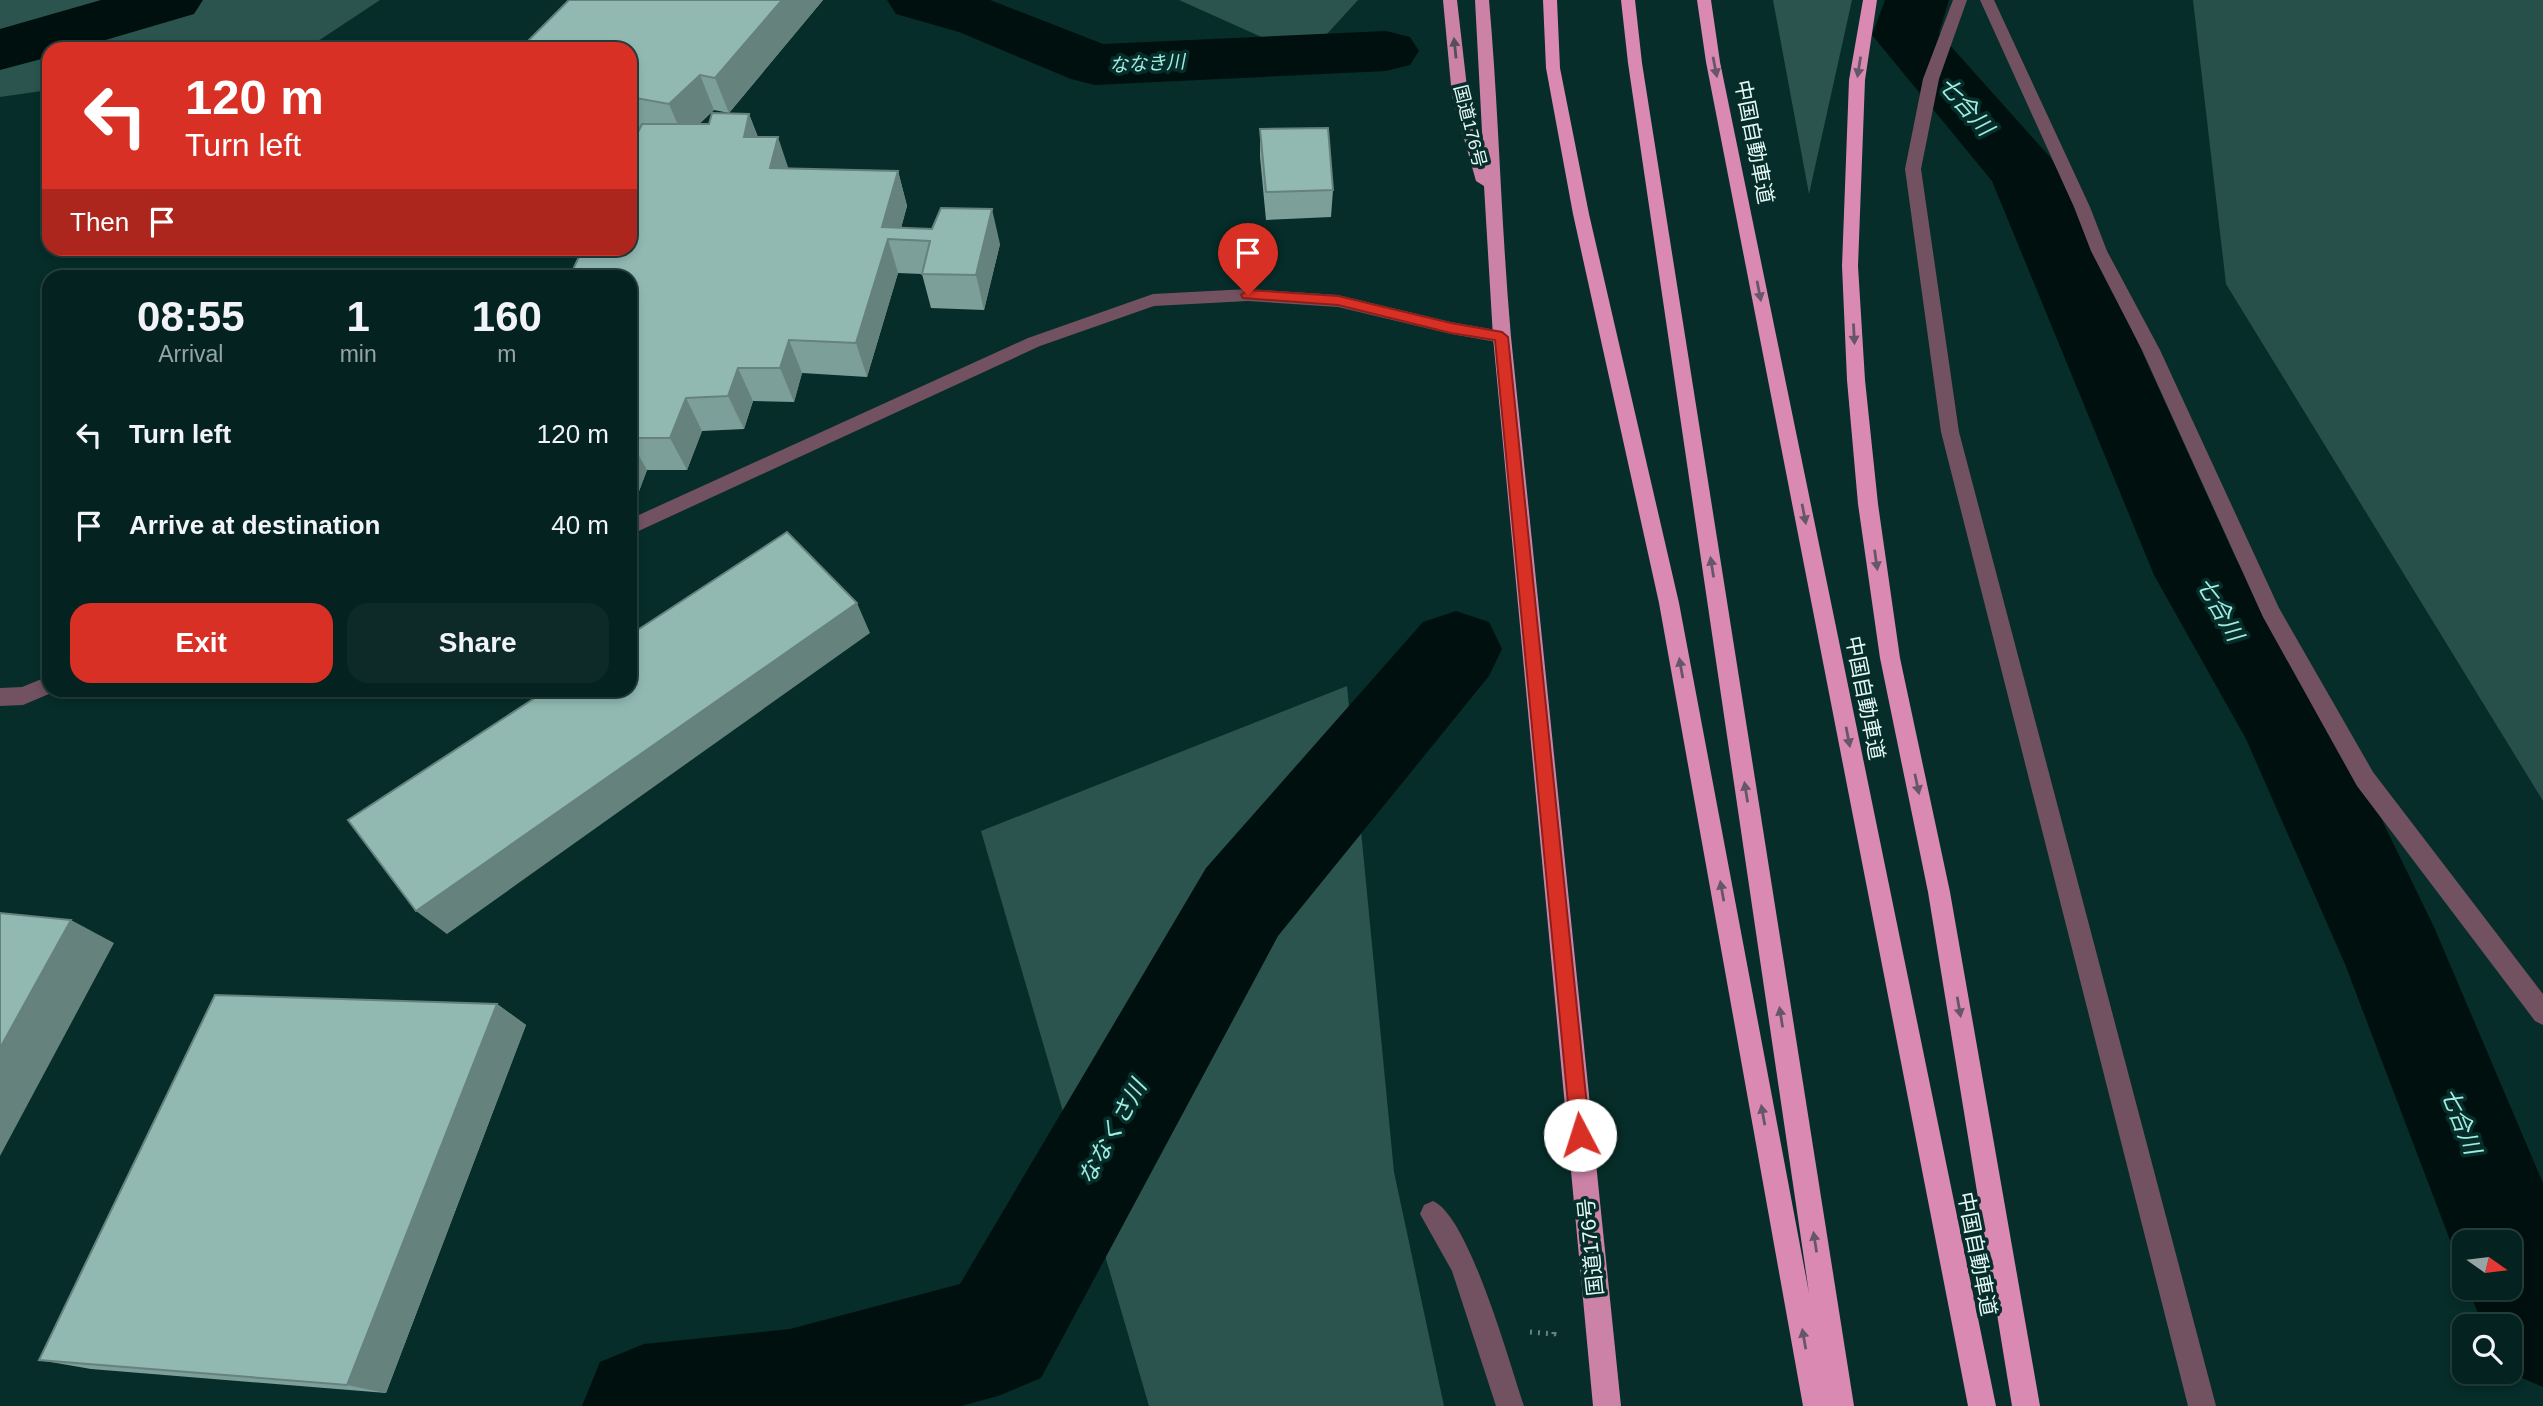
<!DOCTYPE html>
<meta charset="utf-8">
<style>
:root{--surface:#04221f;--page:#0d2a28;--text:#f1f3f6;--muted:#97a4a4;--line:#253f3d;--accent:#d93025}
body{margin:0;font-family:Helvetica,"Noto Sans JP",sans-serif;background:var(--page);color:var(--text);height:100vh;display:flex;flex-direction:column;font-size:26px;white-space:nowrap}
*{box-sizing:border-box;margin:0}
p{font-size:23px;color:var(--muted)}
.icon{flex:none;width:38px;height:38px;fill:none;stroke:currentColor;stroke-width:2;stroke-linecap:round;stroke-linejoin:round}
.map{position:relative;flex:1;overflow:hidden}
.drawer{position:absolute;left:42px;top:270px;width:595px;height:427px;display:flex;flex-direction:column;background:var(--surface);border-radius:21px;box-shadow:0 4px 10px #0003,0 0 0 2px var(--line)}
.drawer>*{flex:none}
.guide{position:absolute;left:42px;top:42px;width:595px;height:214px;border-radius:21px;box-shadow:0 4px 10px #0003,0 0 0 2px var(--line);background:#d93025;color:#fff;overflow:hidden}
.needle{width:46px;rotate:104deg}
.tools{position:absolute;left:2452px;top:1230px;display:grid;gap:14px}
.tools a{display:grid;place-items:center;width:70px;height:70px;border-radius:14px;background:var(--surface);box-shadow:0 4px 10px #0003,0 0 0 2px var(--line);font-size:35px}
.pin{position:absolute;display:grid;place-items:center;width:60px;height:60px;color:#fff;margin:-72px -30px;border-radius:50% 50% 50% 0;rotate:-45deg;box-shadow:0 0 7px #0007}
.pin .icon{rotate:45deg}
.me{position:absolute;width:77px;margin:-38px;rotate:355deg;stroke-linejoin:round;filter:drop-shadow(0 0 5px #0008)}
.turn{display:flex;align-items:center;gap:24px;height:147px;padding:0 28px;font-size:32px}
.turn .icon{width:91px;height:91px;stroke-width:2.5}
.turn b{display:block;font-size:49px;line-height:60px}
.then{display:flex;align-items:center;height:66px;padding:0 28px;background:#0003;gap:14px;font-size:26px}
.eta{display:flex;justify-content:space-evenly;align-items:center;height:119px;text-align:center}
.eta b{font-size:42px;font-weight:600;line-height:49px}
.primary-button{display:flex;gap:14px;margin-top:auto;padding:14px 28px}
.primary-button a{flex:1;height:80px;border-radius:21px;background:var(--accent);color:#fff;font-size:28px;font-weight:600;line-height:80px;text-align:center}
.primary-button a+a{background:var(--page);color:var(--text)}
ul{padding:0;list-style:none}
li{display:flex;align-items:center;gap:21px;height:91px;padding:0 28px}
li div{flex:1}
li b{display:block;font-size:26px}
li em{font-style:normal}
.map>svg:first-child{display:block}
.green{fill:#28504b}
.forest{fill:#2b544f}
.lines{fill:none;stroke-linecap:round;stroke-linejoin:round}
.river{fill:#00100e;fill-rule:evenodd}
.path{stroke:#648380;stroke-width:5;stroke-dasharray:2 6;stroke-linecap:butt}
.minor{fill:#725161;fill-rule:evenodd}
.tertiary{fill:#725161;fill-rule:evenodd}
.trunk{fill:#cb82a6;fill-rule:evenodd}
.motorway{fill:#da8ab2;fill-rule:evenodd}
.wall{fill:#7d9f99}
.shaded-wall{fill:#66827d}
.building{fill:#91b9b2;stroke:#66827d;stroke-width:2}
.oneway{fill:#554f5b}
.oneway2{fill:#655767}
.route{fill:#d93025;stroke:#8d1f18;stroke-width:2}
.labels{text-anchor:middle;stroke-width:7;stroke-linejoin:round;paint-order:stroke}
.far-street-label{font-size:18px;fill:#e4f8f5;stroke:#062d29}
.far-water-label{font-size:19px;font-style:italic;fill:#9fede2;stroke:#062d29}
.street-label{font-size:21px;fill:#e4f8f5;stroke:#062d29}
.water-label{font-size:23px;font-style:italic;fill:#9fede2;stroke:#062d29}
</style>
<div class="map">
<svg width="2543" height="1406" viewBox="0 0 2543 1406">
<rect width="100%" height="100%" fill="#062d29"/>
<path class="green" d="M2193,0h350v801l-317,-517z"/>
<path class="forest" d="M0,0h380l-74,49h-257v41l-49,7z
M1179,0h179l-52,57z
M1773,0h79l-43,194z
M1347,686l47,486 50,234h-295l-168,-575z"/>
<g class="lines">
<path class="river" d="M101,0h102l-9,14 -119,35h-26v8l-49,13v-41z
M887,0h103l113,44 283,-13 24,6 9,14 -9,14 -24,6 -291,14 -24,-6 -112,-47 -63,-18z
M1885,0h64l-10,33 111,124 11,16 175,386 83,132 115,236 109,256v204l-35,-15 2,-46h-27l-15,-38h42v-46h-46v35l-119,-313 -99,-225 -92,-164 -162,-394 -120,-146z
M1456,611l33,11 13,27 -13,27 -211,260 -237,442 -43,18 -37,10h-379l18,-44 44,-18 146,-15 170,-45 246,-416 217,-246z"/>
<path class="path" d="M1530,1332l24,2v-8"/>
<path class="minor" d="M1953,0h14l-28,79 -18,90 38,263 257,974h-28l-247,-974 -36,-263 18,-90z
M1248,289l90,6 113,27 51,9 9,6 -9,6 -51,-9 -113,-27 -90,-6 -94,5 -114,40 -410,189v-16l398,-181 125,-44z
M49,676v14l7,1 -33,14 -23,1v-18l22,-1z
M1433,1201c36,15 77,164 91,205h-28l-44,-135 -32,-57 4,-9z"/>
<path class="tertiary" d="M1980,0h14l96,207 17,44 53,99 119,258 94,164 170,222v31l-8,-4 -178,-235 -94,-169 -121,-267 -51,-99 -17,-44z"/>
<path class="trunk" d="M1443,0h14l11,96 15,54 -8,-150h14c10,112 12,225 22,337l110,1069h-28l-100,-1069 -9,-151 -8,-5 -24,-85z"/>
<path class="motorway" d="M1543,0h14l3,68 29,146 90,389 130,690 -181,-1230 -7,-63h14l7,63 212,1343h-51l-144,-803 -86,-389 -27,-146z
M1697,0h14l9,62 276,1344h-28l-262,-1344z
M1863,0h14l-12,80 -7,186 7,114 13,124 22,154 50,234 90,514h-28l-84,-514 -48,-234 -22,-154 -11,-124 -5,-114 7,-186z"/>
</g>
<path class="wall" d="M823,0l-94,113 -15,-3 -15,14h10l40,-10 9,23 30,32 110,2 9,35 -6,22 99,16 -16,66 -53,-2 -9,-34 -24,-1 -31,104 -65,-4 -8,29 -41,-1 -9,28 -42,2 -15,39h-40l-11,29h-6v-223l8,-146 -8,-1v-80z
M1260,129l73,61 -2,27 -65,3 -6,-63z
M497,1004l29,21 -140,368 -295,-24 -52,-9z"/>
<path class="shaded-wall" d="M782,0h41l-94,113 -14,-35z
M700,75l14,35 -30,29 -15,-35z
M749,114l13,35 -18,-12z
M778,137l12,36 -20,-5z
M898,171l9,35 -9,33h-10l10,34 -31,104 -11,-34 26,-116z
M992,209l8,35 -16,66 -8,-35z
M789,340l13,33 -8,29 -14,-34z
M738,368l15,33 -9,28 -16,-33z
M686,398l16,33 -15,39 -17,-32z
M630,440l17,30 -11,29 -6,-10z
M857,603l13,30 -423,301 -31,-23z
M71,920l43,23 -114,213v-108z
M497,1004l29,21 -140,368 -39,-8z"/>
<path class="building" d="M569,0h213l-67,78 -15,-3 -31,29 -39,-7v-48h-110z
M712,113l37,1 -5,23h34l-8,31 128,3 -16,56 50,2 9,-21 51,1 -16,66 -54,-1 8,-33 -42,-2 -32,104 -67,-3 -9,28h-42l-10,28 -42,2 -16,40h-40v-162h-60l13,-28h47v-100l12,-24h67z
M1328,128l5,62 -67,2 -6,-63z
M787,532l70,71 -441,308 -68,-91 199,-130h83v-55z
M0,913l71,7 -71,128z
M215,995l282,9 -150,381 -308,-25z"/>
<defs><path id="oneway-solid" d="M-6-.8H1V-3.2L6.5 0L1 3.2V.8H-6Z" transform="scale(1.75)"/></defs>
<use class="oneway" href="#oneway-solid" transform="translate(1455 48) rotate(-96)"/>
<g class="oneway2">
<use href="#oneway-solid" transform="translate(1715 67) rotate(79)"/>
<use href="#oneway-solid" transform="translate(1859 67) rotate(99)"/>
<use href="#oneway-solid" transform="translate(1759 291) rotate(79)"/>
<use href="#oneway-solid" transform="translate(1854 334) rotate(87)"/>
<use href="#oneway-solid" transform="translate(1804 514) rotate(79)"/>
<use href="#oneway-solid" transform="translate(1876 560) rotate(82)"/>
<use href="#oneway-solid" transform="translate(1712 567) rotate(-99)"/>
<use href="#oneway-solid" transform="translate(1681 668) rotate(-100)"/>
<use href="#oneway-solid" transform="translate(1848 737) rotate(79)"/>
<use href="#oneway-solid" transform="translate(1917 784) rotate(78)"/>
<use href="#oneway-solid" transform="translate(1746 792) rotate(-99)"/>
<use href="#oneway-solid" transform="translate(1722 891) rotate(-100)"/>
<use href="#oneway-solid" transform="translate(1959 1007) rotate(80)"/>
<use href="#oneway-solid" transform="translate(1781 1017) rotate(-99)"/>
<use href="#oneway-solid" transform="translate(1763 1115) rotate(-100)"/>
<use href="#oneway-solid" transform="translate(1815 1242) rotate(-99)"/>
<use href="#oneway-solid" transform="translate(1804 1339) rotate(-100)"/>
</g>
<path class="route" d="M1248,290l90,6 113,27 51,9 6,5 82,798 -3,6 -7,3 -7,-3 -2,-6 -76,-795 -44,-7 -113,-28 -95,-7 -2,-3z"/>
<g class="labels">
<g class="far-street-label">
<text transform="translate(1470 126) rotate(76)" y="6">国道176号</text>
</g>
<g class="far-water-label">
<text transform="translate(1147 63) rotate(-3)" y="7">ななき川</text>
</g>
<g class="street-label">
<text transform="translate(1754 142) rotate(79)" y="7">中国自動車道</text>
<text transform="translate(1865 698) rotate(79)" y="7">中国自動車道</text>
<text transform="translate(1591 1247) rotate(-96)" y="7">国道176号</text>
<text transform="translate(1977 1254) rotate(79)" y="7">中国自動車道</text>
</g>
<g class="water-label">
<text transform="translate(1966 106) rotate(49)" y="8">七合川</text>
<text transform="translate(2220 609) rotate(60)" y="8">七合川</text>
<text transform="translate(2461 1121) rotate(68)" y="8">七合川</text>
<text transform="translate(1112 1132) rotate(-61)" y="8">ななくさ川</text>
</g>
</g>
</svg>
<div class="tools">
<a><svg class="needle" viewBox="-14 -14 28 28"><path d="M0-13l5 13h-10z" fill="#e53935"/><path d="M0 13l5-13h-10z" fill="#97a4a4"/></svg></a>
<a><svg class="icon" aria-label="search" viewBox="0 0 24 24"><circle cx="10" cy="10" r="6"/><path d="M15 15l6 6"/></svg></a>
</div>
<div class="pin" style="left:1248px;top:295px;background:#d93025"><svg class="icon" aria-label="arrive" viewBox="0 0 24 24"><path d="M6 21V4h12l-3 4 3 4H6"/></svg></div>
<svg class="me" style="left:1580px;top:1135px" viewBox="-20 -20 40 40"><circle r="19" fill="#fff"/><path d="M0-13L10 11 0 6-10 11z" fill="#d93025"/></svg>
<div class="guide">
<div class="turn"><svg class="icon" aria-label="left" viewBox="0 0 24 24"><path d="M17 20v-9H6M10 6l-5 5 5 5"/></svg><div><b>120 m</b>Turn left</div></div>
<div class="then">Then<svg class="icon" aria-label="arrive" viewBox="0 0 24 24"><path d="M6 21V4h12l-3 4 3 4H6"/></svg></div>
</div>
<section class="drawer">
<div class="eta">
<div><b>08:55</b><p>Arrival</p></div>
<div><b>1</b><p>min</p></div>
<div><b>160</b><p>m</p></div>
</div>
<ul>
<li><svg class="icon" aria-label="left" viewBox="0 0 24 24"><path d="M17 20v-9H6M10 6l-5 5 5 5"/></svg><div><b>Turn left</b></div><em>120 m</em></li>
<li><svg class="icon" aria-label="arrive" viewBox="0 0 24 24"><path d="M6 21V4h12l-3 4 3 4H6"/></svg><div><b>Arrive at destination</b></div><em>40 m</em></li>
</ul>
<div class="primary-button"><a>Exit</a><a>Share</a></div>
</section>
</div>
